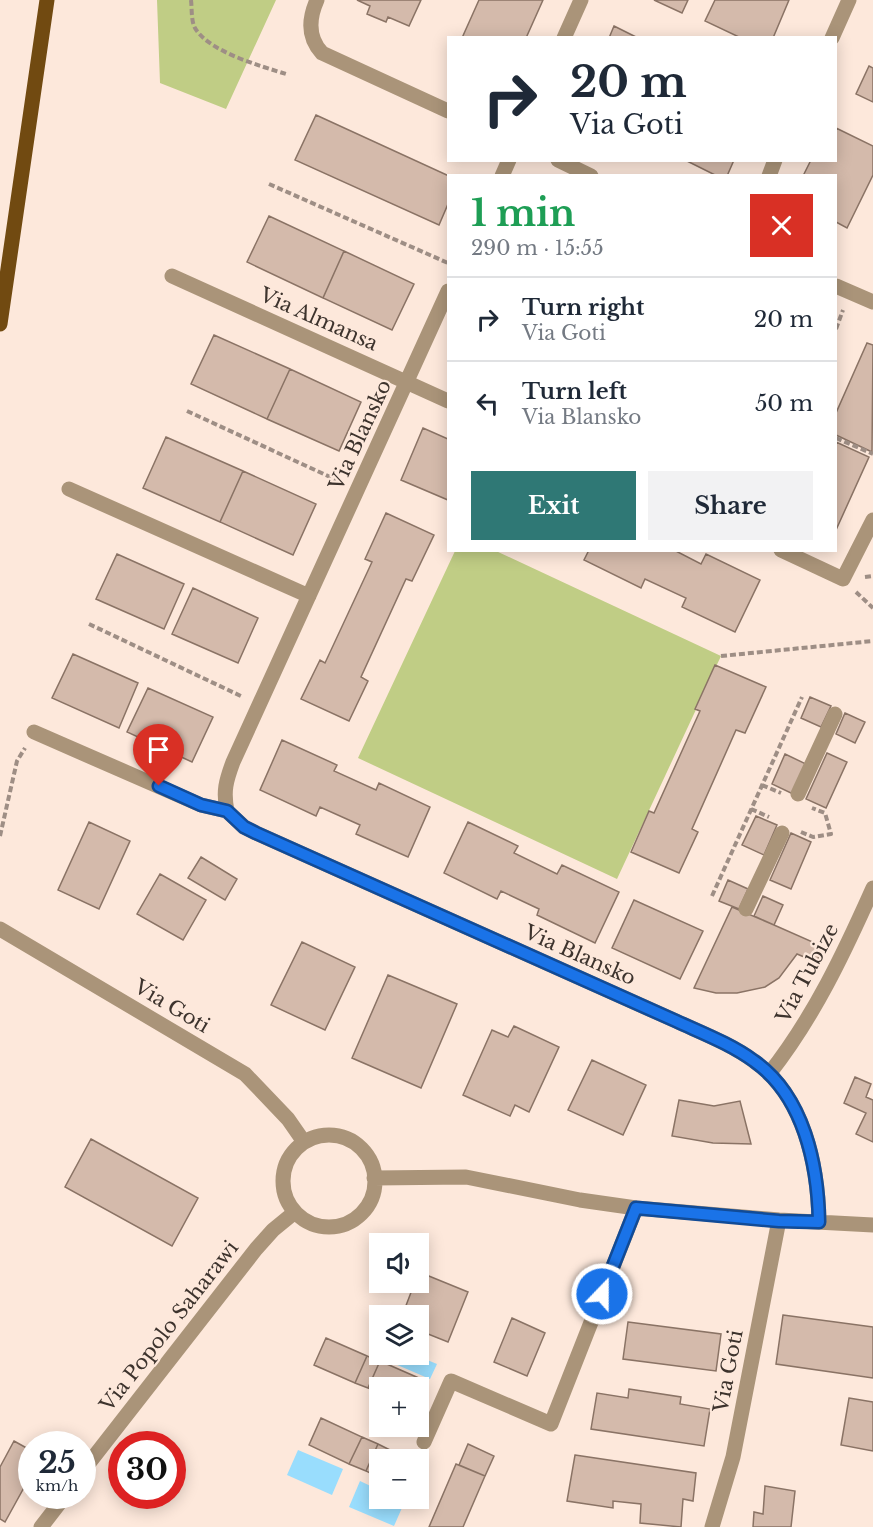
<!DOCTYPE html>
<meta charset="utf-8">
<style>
:root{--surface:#fff;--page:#f2f2f3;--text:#1f2937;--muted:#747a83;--line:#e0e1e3;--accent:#2f7875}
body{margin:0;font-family:"Libre Baskerville",serif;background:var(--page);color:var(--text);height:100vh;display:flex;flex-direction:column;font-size:22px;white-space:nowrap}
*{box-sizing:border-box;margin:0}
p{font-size:20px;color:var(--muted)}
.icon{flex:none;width:33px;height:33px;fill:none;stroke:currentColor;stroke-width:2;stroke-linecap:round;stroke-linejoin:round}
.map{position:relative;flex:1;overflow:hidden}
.details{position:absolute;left:447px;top:174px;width:390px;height:378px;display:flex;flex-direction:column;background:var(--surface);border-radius:0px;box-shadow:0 3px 15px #0003}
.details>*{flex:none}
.guide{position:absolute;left:447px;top:36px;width:390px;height:126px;border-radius:0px;box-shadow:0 3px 15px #0003;background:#fff;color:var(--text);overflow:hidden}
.controls{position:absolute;left:369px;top:1233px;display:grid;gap:12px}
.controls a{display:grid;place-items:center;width:60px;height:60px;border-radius:0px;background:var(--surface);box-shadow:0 3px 15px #0003;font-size:30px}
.speed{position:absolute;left:18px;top:1431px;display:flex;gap:12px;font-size:30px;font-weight:700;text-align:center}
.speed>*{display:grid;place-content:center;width:78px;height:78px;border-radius:50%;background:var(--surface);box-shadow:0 3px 15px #0003;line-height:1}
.speed small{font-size:15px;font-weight:400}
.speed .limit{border:9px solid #d22;background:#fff;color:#111}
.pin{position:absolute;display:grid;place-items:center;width:51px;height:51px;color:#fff;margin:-62px -26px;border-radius:50% 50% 50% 0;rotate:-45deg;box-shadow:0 0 6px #0007}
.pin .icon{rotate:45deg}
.me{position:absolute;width:66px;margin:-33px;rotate:22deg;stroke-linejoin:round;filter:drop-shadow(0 0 4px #0008)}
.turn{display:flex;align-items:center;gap:21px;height:126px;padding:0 24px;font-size:27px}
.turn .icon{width:78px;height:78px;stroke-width:2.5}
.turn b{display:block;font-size:42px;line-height:51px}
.round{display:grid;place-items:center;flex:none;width:63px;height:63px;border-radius:0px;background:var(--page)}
.overview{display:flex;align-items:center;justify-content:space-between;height:102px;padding:0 24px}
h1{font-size:36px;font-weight:800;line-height:45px;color:#1e9e55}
.action{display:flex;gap:12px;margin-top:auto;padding:12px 24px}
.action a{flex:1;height:69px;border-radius:0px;background:var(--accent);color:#fff;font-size:24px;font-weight:800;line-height:69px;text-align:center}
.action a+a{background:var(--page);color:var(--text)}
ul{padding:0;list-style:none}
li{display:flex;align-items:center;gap:18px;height:84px;padding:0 24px;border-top:2px solid var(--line)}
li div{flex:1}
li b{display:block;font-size:22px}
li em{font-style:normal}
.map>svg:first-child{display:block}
.green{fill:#c0cd85}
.water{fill:#99ddfd}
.building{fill:#d4baab;stroke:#8a7365;stroke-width:1.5}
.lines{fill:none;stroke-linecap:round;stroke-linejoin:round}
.path{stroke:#9e8e85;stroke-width:4;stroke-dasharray:6 3;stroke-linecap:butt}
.minor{stroke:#aa9479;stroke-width:15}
.major{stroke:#714a11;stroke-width:15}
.route-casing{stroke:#114b97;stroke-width:15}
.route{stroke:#1a73e8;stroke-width:10}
.labels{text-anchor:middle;stroke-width:4.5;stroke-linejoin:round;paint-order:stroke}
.street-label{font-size:20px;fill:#3d332d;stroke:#fde8db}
</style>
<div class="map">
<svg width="873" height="1527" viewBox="0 0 873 1527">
<rect width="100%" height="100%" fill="#fde8db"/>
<path class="green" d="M157,0h119l-50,109 -66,-26z
M455,551h41l225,105 -104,223 -259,-121z"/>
<path class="water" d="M391,1355h24l22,9 -7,15 -42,-18z
M298,1450l45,19 -11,26 -45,-20z
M360,1481l19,9 1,8 19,1 6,2 -11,25 -45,-19z"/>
<path class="building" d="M357,0h64l-12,26 -21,-9 -2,5 -19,-8 3,-8z
M479,0h64l-17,38h-64z
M654,0h34l-6,13z
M715,0h74l-16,38h-32l-36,-17z
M614,26l24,12h-29z
M869,66l4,2v34l-17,-8z
M316,115l133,61 -1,28 -9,21 -144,-65z
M836,128l37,18v29l-26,53 -11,-6v-46h-33l8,-16h25z
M685,160h49l-7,16h-10z
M269,216l75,35 -21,47 -76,-36z
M344,251l70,33 -22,46 -69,-32z
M214,335l76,34 -23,50 -76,-35z
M867,343l6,2 -1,107 -36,-17v-22z
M290,369l71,33 -22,49 -72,-32z
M423,428l25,11v61l-47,-20z
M166,437l77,34 -23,51 -77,-34z
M836,442l33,15 -33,73z
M243,471l73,33 -23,51 -73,-33z
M386,513l48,22 -22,46 -6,-2 -45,98 7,4 -19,40 -48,-22 19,-39 5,3 47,-101 -7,-3z
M589,550h85l27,14 5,-10 54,26 -25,52 -53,-25 4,-9 -41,-19 -4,9 -57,-28z
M117,554l67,30 -20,45 -68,-30z
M193,588l65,30 -20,45 -66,-29z
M73,654l65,29 -19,45 -67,-30z
M715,665l51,22 -21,46 -9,-3 -44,99 6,3 -19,41 -48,-21 18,-41 5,2 46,-102 -5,-2z
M148,688l65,29 -21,45 -65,-30z
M810,697l21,9 -10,21 -20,-9z
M845,713l20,9 -10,21 -19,-9z
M282,740l55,25 -3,6 42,19 3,-7 51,24 -22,50 -52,-23 4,-9 -40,-18 -4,9 -56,-26z
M827,753l20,9 -21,46 -20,-9z
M785,754l21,10 -13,30 -21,-10z
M756,816l21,9 -13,30 -22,-10z
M89,822l41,19 -31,68 -41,-19z
M468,822l50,24 -4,7 43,21 5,-9 57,27 -24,51 -58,-28 2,-6 -38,-18 -4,8 -53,-26z
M791,833l20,9 -20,47 -21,-9z
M201,857l36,22 -12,21 -37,-22z
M160,874l46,26 -23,40 -46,-26z
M728,880l20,9 -9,20 -20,-8z
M763,896l20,9 -9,20 -20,-9z
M634,900l69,31 -23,48 -68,-31z
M732,907l42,18 50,22 -8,15 -19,-8 -18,24 -14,9 -28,6h-21l-22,-5z
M302,942l53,25 -30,63 -54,-25z
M388,975l69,29 -36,84 -69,-30z
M514,1026l45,21 -30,65 -14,-7 -5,11 -47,-21 29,-65 16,7z
M592,1060l54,25 -23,50 -55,-25z
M855,1077l16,7 -5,13 7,3v42l-17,-8 10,-21 -22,-10z
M679,1100l35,6 26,-5 11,43 -38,-1 -41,-7z
M91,1139l107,59 -26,48 -107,-59z
M419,1272l49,20 -20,50 -30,-12v-14h-16l13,-34h3z
M783,1315l90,12v51l-97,-14z
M512,1318l33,15 -18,43 -33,-14z
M628,1322l93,12 -5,37 -93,-12z
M326,1338l41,18 -12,27 -41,-18z
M367,1356l13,5 -12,27 -13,-5z
M380,1361l41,18 -4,9h-37v6l-12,-6z
M629,1389l52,8 -1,7 30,5 -6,37 -113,-17 6,-36 31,5z
M849,1398l24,4v49l-32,-6z
M321,1418l41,19 -13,27 -40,-19z
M362,1437l16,7 -12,27 -17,-7z
M14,1441l18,10v22l-27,49 -5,-3v-52z
M378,1444l12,6 22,10h-32v18l-14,-7z
M468,1444l26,12 -9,20 -26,-11z
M575,1455l121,18 -3,28 -10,-2 -2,28 -41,-4 1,-19 -28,-3v7l-46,-7z
M456,1464l29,12 -22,51h-34z
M765,1486l30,5 -4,36h-38l1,-15 9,2z"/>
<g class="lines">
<path class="path" d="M191,0c1,8 0,21 4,28 14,24 66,38 91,46
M269,184l179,79
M836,329l7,-19
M187,411l154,71
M836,438l37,16
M865,577l8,-1
M856,592l17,16
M89,624l154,73
M721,656l152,-15
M762,785l19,8
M751,809l18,8
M801,832l12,5 18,-3 -6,-21 -13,-5
M0,836l17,-75 8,-13
M712,896l90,-199"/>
<path class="minor" d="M317,0c-8,18 -10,37 5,53l126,58
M564,38l17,-38
M832,38l17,-38
M558,160l33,16
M502,176l7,-16
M769,176l6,-16
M172,276l276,125
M836,286l37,16
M69,489l240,107
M781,550l62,29 30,-59
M34,732l167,73 26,6 17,16 12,6 420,188c26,12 55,23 78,40 50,35 64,104 65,161
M798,794l37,-80
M227,811c-4,-20 -1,-30 6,-49l215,-471
M746,909l36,-76
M0,929l245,145 43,45 16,23
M769,1074c45,-57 75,-121 104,-186
M283 1181a46 46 0 1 1 92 0a46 46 0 1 1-92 0Z
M374,1178l92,-1 114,23 56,8 143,12 94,5
M424,1442l27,-61 100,43 85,-216
M82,1472l174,-223 17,-19 22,-18
M41,1527l24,-31
M712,1527l21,-70 46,-237"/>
<path class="major" d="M0,324l47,-324"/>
</g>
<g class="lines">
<defs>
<path id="route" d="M159,786l42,19 26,6 17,16 12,6 420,188c26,12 55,23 78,40 50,35 64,104 65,161l-40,-1 -143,-13 -34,86"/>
</defs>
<use href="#route" class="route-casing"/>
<use href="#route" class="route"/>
</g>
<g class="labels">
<g class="street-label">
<text transform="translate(319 319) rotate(24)" y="7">Via Almansa</text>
<text transform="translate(360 435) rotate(-65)" y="7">Via Blansko</text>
<text transform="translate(580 955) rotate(24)" y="7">Via Blansko</text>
<text transform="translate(807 973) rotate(-62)" y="7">Via Tubize</text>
<text transform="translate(172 1006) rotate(31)" y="7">Via Goti</text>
<text transform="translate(169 1326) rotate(-52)" y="7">Via Popolo Saharawi</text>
<text transform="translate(728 1371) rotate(-79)" y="7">Via Goti</text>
</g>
</g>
</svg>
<div class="controls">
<a><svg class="icon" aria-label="sound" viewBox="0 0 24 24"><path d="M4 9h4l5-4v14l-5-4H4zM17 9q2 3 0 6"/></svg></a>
<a><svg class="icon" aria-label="layers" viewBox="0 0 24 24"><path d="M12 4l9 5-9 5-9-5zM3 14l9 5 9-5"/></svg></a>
<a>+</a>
<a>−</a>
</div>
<div class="speed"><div>25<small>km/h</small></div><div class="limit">30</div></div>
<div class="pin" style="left:159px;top:786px;background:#d93025"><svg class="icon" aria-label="arrive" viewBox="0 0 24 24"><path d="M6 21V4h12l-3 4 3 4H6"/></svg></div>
<svg class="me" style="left:602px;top:1294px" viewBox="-20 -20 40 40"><circle r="17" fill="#1a73e8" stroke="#fff" stroke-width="3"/><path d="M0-11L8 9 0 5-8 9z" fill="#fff"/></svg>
<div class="guide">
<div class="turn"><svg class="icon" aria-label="right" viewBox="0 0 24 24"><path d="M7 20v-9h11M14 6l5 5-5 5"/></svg><div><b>20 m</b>Via Goti</div></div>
</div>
<section class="details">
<div class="overview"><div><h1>1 min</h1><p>290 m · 15:55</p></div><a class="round" style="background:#d93025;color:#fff"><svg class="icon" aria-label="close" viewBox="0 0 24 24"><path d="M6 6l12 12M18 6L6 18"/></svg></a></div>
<ul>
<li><svg class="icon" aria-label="right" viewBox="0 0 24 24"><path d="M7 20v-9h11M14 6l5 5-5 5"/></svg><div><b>Turn right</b><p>Via Goti</p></div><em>20 m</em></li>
<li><svg class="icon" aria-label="left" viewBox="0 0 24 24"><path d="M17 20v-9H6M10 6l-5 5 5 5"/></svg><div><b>Turn left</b><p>Via Blansko</p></div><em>50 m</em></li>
</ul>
<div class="action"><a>Exit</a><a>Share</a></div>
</section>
</div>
